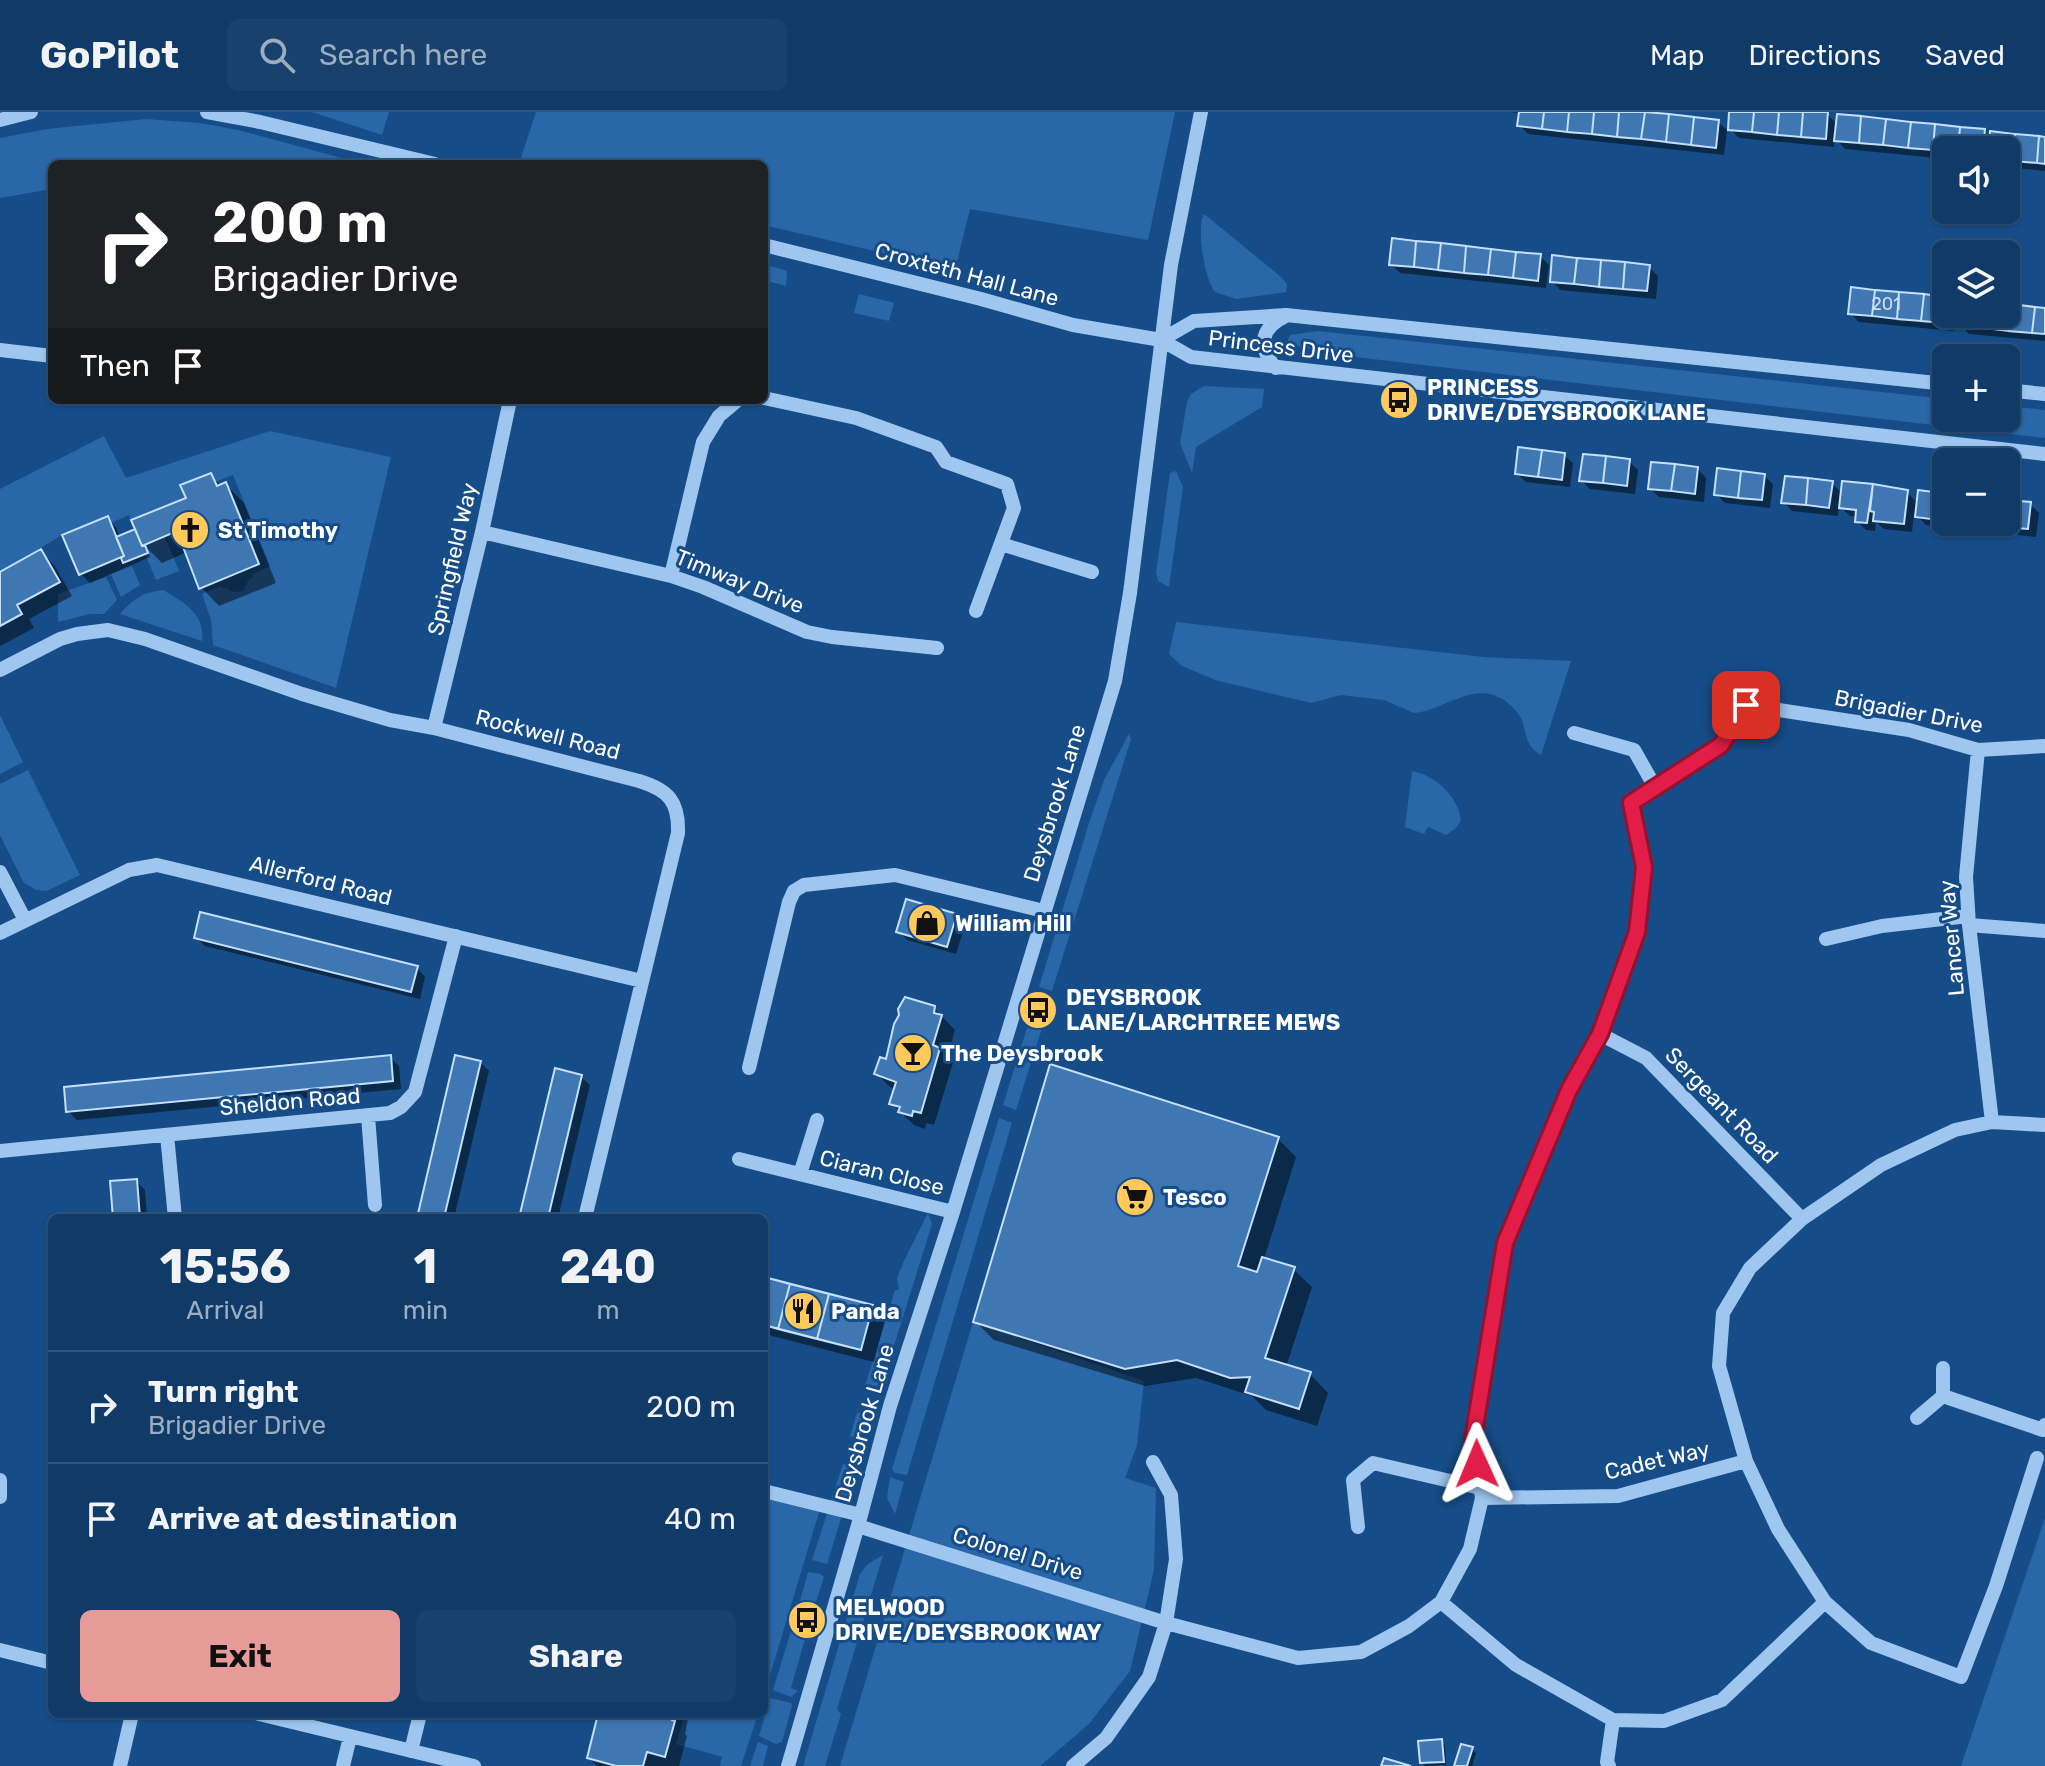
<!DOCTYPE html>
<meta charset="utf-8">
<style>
:root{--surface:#103a67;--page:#19416d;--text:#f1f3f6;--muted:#9cadc0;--line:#30547b;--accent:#e69b98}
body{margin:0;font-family:Rubik,sans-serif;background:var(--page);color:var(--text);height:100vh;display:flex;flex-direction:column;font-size:30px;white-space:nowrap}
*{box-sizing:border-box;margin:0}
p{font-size:26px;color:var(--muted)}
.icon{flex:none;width:44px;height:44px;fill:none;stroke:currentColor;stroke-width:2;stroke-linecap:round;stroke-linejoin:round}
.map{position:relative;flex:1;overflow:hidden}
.details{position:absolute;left:48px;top:1102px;width:720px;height:504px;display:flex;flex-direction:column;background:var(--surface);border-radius:12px;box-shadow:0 2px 6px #0004,0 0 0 2px var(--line)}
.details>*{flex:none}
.guide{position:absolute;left:48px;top:48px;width:720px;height:244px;border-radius:12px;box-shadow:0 2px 6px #0004,0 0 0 2px var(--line);background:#202124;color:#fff;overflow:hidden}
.fabs{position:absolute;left:1932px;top:24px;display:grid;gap:16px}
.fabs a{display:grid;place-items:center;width:88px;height:88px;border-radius:12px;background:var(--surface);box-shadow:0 2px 6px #0004,0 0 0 2px var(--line);font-size:40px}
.pin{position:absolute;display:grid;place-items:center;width:68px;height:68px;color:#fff;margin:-34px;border-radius:16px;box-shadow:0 4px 12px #0006}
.me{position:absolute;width:88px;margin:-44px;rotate:359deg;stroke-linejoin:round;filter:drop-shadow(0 0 6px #0008)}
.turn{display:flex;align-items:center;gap:28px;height:168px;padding:0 32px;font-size:36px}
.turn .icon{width:104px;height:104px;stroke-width:2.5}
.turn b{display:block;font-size:56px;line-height:68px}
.then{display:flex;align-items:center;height:76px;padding:0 32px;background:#0003;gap:16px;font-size:30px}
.eta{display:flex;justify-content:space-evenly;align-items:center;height:136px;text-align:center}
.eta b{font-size:48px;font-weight:700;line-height:56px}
.primary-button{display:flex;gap:16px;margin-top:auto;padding:16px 32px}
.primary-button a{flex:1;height:92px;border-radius:12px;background:var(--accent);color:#111;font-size:32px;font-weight:700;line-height:92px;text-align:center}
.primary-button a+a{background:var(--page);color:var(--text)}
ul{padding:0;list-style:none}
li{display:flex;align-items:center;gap:24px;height:112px;padding:0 32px;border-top:2px solid var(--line)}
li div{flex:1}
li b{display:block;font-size:30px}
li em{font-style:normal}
header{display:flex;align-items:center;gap:48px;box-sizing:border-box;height:112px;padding:0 40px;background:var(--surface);border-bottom:2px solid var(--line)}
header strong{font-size:38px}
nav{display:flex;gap:44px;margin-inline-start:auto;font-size:28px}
.search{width:560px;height:72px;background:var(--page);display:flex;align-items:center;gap:20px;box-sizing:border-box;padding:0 28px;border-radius:12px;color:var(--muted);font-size:30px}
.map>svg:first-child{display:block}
.green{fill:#2967a8}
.shadow{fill:#0007}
.building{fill:#3f77b2;stroke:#c4dffa;stroke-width:2}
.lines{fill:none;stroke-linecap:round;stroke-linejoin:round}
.minor{stroke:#9ec6ee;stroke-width:14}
.route-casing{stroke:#92132f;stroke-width:20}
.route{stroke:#e11d48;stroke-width:14}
.labels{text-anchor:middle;stroke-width:6;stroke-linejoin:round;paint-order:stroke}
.number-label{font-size:18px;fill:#cfddec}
.street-label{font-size:22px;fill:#fff;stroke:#164d89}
.poi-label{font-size:22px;font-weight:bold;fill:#fff;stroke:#164d89;text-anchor:start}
</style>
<header>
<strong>GoPilot</strong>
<div class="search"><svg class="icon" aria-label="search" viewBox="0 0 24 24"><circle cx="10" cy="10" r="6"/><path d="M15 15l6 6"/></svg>Search here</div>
<nav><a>Map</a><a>Directions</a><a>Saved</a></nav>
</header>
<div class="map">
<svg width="2045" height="1654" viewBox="0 0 2045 1654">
<rect width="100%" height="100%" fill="#164d89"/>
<path class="green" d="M312,0h77l-7,23z
M536,0h639l-27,128 -178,-31 -15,61 -191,-45v-61h-245z
M146,7l54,4 38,7 126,34h-312v25l-52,9v-60l47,-9z
M1204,102l76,62 7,8 -1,8 -50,7 -21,-7c-11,-14 -19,-64 -11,-78z
M764,152l23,7 -1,15 -22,-6z
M859,182l35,9 -5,18 -35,-8z
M1318,219l628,68v19h60v-12l39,4v28l-707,-83 -52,-11 4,-9z
M1204,274l60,3 -2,18 -66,40 -4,26 -12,-30 7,-41 4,-8z
M270,319l121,26 -55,231 -123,-43 -2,-25 -9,-26 19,-8 2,3 4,-2 6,5 10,-1 6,-12 4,-2 -1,-3 18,-8 -37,-91 -18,7 -5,-9 -29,12 5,13 -55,22 -2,-5 -18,8 -4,-7 -45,19 -62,37v-83l104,-53 22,42z
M1176,359l7,16 -14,100 -11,-6 -2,-8 14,-100z
M165,425l14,34 -23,9 -11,-26 3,-2 -3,-7z
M132,454l8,19 -19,12 -10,-23z
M106,465l11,23 -13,14h-14l-32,8v-28z
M163,478c20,12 43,24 39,51l-82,-27c13,-15 23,-22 43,-24z
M1176,510l307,35 88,4 -30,94c-16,-9 -14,-21 -20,-37 -3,-6 -11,-14 -17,-18 -32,-20 -58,10 -90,13l-30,-13 -43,-5 -30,8 -96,-23 -33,-14 -13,-12z
M0,603l23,47 -23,12z
M1129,622l2,5 -79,252 -13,-4 50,-164 15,-43z
M28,658l52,105 -33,16 -11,-1 -12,-7 -24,-48v-51z
M1412,659c23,4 47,26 49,50l-6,8 -9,6 -18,-8 -4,7 -19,-7z
M1036,914l6,2 -26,82 -13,-5 24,-77 6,1z
M999,1006l13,5 -105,352 -12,-2 -3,-4z
M928,1101l4,11 -49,157 -3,5h-15l30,-96h4l-2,-12 7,-17z
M973,1210l171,59 -7,64 -12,33 31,10 -2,82 -24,101 -41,53 -49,42h-200z
M865,1299l6,11 -6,20 -15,-6 7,-23z
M843,1352l14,3 -30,97 -15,-4z
M890,1365l14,5 -9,32 -8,-16z
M764,1384l56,13 -56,186z
M2045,1406v248h-84z
M883,1443l-46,154 4,5 -16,52h-22l57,-192 8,-10z
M808,1460l13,2 3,3 -9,28 -15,-4z
M798,1496l6,2 -5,19 8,3 -16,56 7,3 -7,6 -18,-7z
M770,1586l21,5 1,3 -10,36 -6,2 -17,-8z
M685,1602h73l-17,52h-21l2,-9 -46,-13z
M758,1630l10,4 -5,20h-13z"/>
<path class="shadow" d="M1508,0h121l89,10 9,8 -3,25 -196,-21 -9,-9 2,-12z
M1731,0h72l24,2 11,11 146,6 8,8h53v32l-39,-4v-17h-60v9l-101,-10 -10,-11 -1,9 -95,-9 -9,-9z
M1540,144l9,9 -3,23 -146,-15 -9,-9z
M1649,155l9,9 -2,23 -96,-9 -8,-9z
M1852,177l94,10v15h9l-1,17 -95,-9 -9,-9z
M2006,194l39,4v31l-76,-7 -8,-9 1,-11h44z
M1564,343l9,8 -3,24 -44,-5 -9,-8z
M1629,349l9,9 -3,24 -45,-5 -9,-9z
M1698,357l8,9 -2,24 -45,-5 -9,-9z
M210,363l12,12 4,-2 18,18 32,80 -57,23 -18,-19 -14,-35 -25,11 -15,-15 3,9 -60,26 -9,-9 -16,-37 42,-19 9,9 4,11 69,-39z
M1764,363l9,9 -3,24 -45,-5 -9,-9z
M1832,371l10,11 2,-11 63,9 11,12 28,-9v27h25v8l-45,-5 -12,-12 -2,19 -28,-3 -8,-7 -1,9 -9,-1 -9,-9 1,-4 -8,-1 -11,-11 -1,11 -46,-5 -8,-9z
M2006,390l24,2 9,9 -3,24 -45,-5 -9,-9 24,-1z
M41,440l13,13 18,31 -43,23 5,9 -34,18v-72z
M956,804l9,9 -9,29 -49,-14 -8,-9z
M196,825l221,31 8,9 -5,22 -215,-53z
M934,896l21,22 -8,27 6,6 -19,62 -8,-2 -1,6 -11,-4 -23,-22 5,-14 -6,-2 -13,-13z
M390,945l9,9 2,23 -324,31 -9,-9z
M480,950l9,9 -35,147h-35z
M581,965l9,8 -32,133h-36z
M1278,1027l18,18 -32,102 29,10 19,18 -26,80 24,7 18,19 -11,33 -51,-16 -14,-14 -56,-18 -51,8 -151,-46 -19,-19z
M136,1069l9,9 2,28h-32z
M764,1188l108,7 13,13 -11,42 -102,-26 -8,-7z
M600,1602h83l5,5 -3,15 2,2 -8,30h-82l-8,-8z
M1441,1629l4,4 1,20 -21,1 -3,-3z
M1472,1637l4,4 -4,13h-15z"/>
<path class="building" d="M1519,0h25l-2,17 -25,-3z
M1544,0h25l-2,20 -25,-3z
M1569,0h25l-2,22 -25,-2z
M1594,0h25l-2,25 -25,-3z
M1619,0h26l-4,27 -24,-2z
M1645,0l24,2 -3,28 -25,-3z
M1729,0h25l-2,20 -24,-2z
M1754,0h25l-2,23 -25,-3z
M1779,0h24l-2,25 -24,-2z
M1803,0h25l-2,27 -25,-2z
M1669,2l25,3 -3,28 -25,-3z
M1837,2l24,2 -2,27 -25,-2z
M1861,4l25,3 -3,26 -24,-2z
M1694,5l25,3 -3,28 -25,-3z
M1886,7l25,3 -3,26 -25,-3z
M1911,10l24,2 -2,26 -25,-2z
M1935,12l25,3 -2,23h-25z
M1960,15l25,2 -2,21h-25z
M1990,19l25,3 -3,27 -6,-1v-10h-17z
M2015,22l24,2 -2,27 -25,-2z
M2039,24l6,1v27l-8,-1z
M1392,126l24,3 -2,26 -25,-2z
M1416,129l25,2 -3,27 -24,-3z
M1441,131l25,3 -2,27 -26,-3z
M1466,134l25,3 -3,26 -24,-2z
M1491,137l25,3 -3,26 -25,-3z
M1516,140l25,2 -3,27 -25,-3z
M1552,143l25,3 -3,26 -24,-2z
M1577,146l24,2 -2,27 -25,-3z
M1601,148l24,2 -2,27 -24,-2z
M1625,150l25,3 -3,26 -24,-2z
M1851,175l24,3 -3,26 -24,-2z
M1875,178l24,2 -2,27 -25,-3z
M1899,180l25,2 -3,27 -24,-2z
M1924,182l22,3 -1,26 -24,-2z
M2006,192h5l-3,27 -25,-3 2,-14h21z
M2011,192l24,3 -3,26 -24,-2z
M2035,195l10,1v26l-13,-1z
M1960,202h25l-2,14 -24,-2z
M1518,335l24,3 -4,27 -23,-3z
M1542,338l23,3 -3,27 -24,-3z
M1583,342l23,2 -3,27 -24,-2z
M1606,344l24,3 -3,27 -24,-3z
M1651,350l24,2 -4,27 -23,-2z
M1675,352l23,3 -3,27 -24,-3z
M1717,356l24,3 -3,27 -24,-3z
M1741,359l24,3 -3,26 -24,-2z
M211,361l6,13 9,-4 33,82 -60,25 -22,-58 -35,15 -11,-26 55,-22 -6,-13z
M1785,364l23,2 -2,27 -25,-2z
M1808,366l25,3 -4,27 -23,-3z
M1842,369l31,3 -6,39 -12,-1 1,-12 -17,-2z
M1873,372l35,6 -4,34 -31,-3 1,-9 -4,-1z
M1918,378l24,3 -4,27 -23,-3z
M1942,381h4v27h-8z
M2007,388l24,2 -3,27 -24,-2z
M108,404l16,40 -45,19 -17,-40z
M1981,410h24l-1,5z
M135,417l7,17 3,-1 3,8 -25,10 -2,-5 3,-2 -8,-19z
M41,437l19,33 -43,23 5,9 -22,12v-54z
M906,787l51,15 -10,33 -51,-15z
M200,800l218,54 -7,26 -217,-54z
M905,885l30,9 -1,7 8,2 -9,30 7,3 -19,65 -8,-2 -1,5 -14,-4 2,-5 -11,-3 7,-22 -22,-8 6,-17 6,2 8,-35 5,-9 -1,-6z
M391,943l2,26 -327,31 -2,-25z
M455,943l26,6 -37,157h-27z
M1050,952l229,73 -41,129 19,6 5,-15 33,10 -30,91 46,14 -12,37 -54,-17 5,-15 -20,1 -53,-18 -52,9 -152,-47z
M555,956l27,7 -34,143h-29z
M137,1067l3,39h-27l-3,-37z
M768,1166l105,27 -12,45 -97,-25v-33z
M768,1166l22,6 -12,45 -14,-4v-33z
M790,1172l39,10 -12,45 -39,-10z
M829,1182l44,11 -12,45 -44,-11z
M598,1602h75l-1,6 3,1 -10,36 -18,-5 -4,14h-27l-29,-8z
M1442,1627l2,23 -24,1 -2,-22z
M1461,1632l12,3 -6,19h-13z
M1384,1646l27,8h-30z"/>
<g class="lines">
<path class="minor" d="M207,0l53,10 175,42
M0,8l31,-8
M764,133l217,54 92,26 88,15 30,17 854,97
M1161,228l33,-19 92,-6 660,69
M0,238l52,6
M1276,256c-19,-21 -16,-40 10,-52
M2006,278l39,4
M764,286l92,20 80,29 10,15 61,22 7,24 -38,103
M482,420l189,44 32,11 104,45 25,5 105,11
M1001,432l91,28
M671,464l32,-134 16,-26 19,-16
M0,558l60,-31 17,-5 31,-4 37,9 157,55 88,26 44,8 205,53c30,9 40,21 39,52l-93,385
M434,616l48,-196 28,-132
M1574,621l60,17 21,37
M1978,638l-12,127 3,48 23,197
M0,760l25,48
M1969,813l76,6
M0,821l129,-63 28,-5 485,116
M1826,827l56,-13 86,-10
M1600,922l46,24 156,161
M749,956l40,-166 5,-11 10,-6 91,-10 149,36
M368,1004l7,89
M167,1023l8,83
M0,1039l390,-38 11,-6 14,-15 41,-156
M739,1047l214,53
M800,1062l17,-54
M1943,1284l100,34 2,-5
M1917,1306l26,-22v-28
M2037,1346l-41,128 -35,91 -90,-34 -46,-41 -47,-73 -32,-68 -27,-95 4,-53 27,-45 52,-49 79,-54 74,-35 37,-8 53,3
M0,1368v17
M764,1379l97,24
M1482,1386l136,-2 128,-35
M858,1414l308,97 132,35 63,-6 48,-26 32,-24 29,-53 12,-51 -9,-59 32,-196 64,-153 31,-56 37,-102 7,-65 -13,-64 90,-58 25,-40 163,25 69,20 67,-4
M1358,1415l-5,-47 20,-17 107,25
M1441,1490l75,63 97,55 51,1 58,-21 103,-98
M0,1538l52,13
M259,1602l215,52
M411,1639l9,-37
M120,1654l12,-52
M343,1654l7,-29
M788,1654l73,-251 29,-109 63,-194 162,-531 15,-88 41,-328 30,-153
M1073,1654l33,-28 43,-61 17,-54 10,-64 -5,-64 -18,-33
M1609,1654l-2,-4 6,-42"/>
</g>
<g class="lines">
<defs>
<path id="route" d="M1477,1352l-4,-25 32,-196 64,-153 31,-56 37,-102 7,-65 -13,-64 90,-58 25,-40"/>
</defs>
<use href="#route" class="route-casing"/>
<use href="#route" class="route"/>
</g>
<defs>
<symbol id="bus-disc" viewBox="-11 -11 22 22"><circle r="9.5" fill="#ffc95c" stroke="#164d89"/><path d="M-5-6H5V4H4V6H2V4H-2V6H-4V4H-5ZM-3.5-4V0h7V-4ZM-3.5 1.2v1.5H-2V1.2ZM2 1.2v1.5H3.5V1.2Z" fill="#111"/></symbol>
<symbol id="church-disc" viewBox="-11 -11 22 22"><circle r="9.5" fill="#ffc95c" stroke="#164d89"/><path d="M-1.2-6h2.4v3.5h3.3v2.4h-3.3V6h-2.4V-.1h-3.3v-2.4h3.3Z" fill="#111"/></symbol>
<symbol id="shop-disc" viewBox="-11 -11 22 22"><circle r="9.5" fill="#ffc95c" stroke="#164d89"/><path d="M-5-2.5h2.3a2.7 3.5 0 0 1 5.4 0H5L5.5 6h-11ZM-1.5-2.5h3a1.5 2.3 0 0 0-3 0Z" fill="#111"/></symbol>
<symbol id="bar-disc" viewBox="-11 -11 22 22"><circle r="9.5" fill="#ffc95c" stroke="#164d89"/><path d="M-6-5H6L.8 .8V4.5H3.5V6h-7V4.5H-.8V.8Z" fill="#111"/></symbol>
<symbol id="supermarket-disc" viewBox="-11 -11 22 22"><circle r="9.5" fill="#ffc95c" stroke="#164d89"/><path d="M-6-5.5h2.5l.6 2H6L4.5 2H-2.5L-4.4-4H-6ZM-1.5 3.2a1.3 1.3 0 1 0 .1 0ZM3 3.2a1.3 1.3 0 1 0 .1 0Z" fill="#111"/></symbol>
<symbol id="restaurant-disc" viewBox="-11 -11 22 22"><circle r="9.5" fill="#ffc95c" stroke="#164d89"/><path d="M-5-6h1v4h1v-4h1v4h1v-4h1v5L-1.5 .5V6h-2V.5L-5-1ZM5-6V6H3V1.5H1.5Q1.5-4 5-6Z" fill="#111"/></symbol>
</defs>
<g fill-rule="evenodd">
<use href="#bus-disc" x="1377" y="266" width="44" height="44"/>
<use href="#church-disc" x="168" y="396" width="44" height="44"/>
<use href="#shop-disc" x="905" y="789" width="44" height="44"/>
<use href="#bus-disc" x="1016" y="876" width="44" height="44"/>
<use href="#bar-disc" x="891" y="919" width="44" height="44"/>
<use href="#supermarket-disc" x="1113" y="1063" width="44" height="44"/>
<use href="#restaurant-disc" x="781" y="1177" width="44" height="44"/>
<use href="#bus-disc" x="785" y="1486" width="44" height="44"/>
</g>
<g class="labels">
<g class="number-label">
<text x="1886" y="198">201</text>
</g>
<g class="street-label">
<text transform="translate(967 162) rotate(15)" y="8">Croxteth Hall Lane</text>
<text transform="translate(1281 234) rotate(7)" y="8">Princess Drive</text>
<text transform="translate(452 447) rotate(-77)" y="8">Springfield Way</text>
<text transform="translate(740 469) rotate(22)" y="8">Timway Drive</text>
<text transform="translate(1909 599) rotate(11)" y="8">Brigadier Drive</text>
<text transform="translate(548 622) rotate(14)" y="8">Rockwell Road</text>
<text transform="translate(1054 691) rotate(-73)" y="8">Deysbrook Lane</text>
<text transform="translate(321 768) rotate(14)" y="8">Allerford Road</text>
<text transform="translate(1951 826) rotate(-95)" y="8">Lancer Way</text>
<text transform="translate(290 989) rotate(-5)" y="8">Sheldon Road</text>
<text transform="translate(1722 993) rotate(46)" y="8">Sergeant Road</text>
<text transform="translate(882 1060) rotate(14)" y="8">Ciaran Close</text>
<text transform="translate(864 1311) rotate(-74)" y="8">Deysbrook Lane</text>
<text transform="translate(1657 1348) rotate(-13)" y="8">Cadet Way</text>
<text transform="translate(1018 1441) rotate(17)" y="8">Colonel Drive</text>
</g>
<g class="poi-label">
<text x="1427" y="283">PRINCESS<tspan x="1427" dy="25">DRIVE/DEYSBROOK LANE</tspan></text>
<text x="218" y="426">St Timothy</text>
<text x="955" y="819">William Hill</text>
<text x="1066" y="893">DEYSBROOK<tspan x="1066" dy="25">LANE/LARCHTREE MEWS</tspan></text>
<text x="941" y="949">The Deysbrook</text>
<text x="1163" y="1093">Tesco</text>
<text x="831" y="1207">Panda</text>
<text x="835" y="1503">MELWOOD<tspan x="835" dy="25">DRIVE/DEYSBROOK WAY</tspan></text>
</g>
</g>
</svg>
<div class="fabs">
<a><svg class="icon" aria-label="sound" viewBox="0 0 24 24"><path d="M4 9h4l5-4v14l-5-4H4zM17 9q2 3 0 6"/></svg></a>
<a><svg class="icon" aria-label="layers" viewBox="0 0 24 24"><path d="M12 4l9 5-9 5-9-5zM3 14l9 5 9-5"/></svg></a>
<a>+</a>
<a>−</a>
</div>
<div class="pin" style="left:1746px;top:593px;background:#d93025"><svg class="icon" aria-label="arrive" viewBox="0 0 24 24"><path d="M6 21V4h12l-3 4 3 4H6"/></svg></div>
<svg class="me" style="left:1477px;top:1352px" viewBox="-20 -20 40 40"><path d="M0-17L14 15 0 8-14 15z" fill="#e11d48" stroke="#fff" stroke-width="4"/></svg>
<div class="guide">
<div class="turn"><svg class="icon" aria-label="right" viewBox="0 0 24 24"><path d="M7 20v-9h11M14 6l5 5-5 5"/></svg><div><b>200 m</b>Brigadier Drive</div></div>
<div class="then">Then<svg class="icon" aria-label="arrive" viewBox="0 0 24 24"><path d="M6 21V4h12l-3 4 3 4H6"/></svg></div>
</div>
<section class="details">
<div class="eta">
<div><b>15:56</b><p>Arrival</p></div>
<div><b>1</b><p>min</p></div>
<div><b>240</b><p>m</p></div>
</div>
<ul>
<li><svg class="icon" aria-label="right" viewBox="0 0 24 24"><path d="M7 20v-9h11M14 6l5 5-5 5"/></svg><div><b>Turn right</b><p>Brigadier Drive</p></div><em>200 m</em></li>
<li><svg class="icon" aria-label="arrive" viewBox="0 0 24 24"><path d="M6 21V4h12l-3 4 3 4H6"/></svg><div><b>Arrive at destination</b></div><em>40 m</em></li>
</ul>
<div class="primary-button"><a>Exit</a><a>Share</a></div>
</section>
</div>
